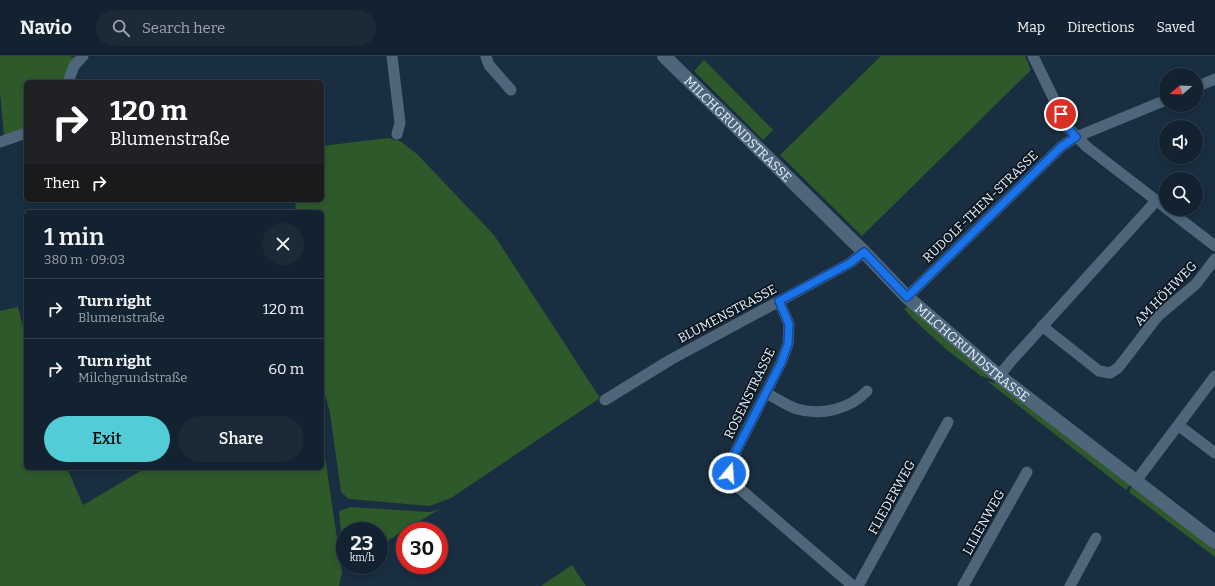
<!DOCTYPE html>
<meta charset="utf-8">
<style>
:root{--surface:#132230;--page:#1c2a38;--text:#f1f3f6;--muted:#9da4ab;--line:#323f4c;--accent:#52ccd6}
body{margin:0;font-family:Bitter,serif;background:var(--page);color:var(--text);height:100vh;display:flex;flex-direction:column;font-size:15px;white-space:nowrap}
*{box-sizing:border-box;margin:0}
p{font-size:13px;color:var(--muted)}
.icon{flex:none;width:22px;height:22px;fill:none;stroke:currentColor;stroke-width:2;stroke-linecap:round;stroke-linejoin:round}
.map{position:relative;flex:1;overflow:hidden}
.sheet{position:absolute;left:24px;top:154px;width:300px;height:260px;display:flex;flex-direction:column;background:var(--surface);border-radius:6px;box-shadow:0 2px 6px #0003,0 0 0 1px var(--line)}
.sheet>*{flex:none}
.guide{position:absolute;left:24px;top:24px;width:300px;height:122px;border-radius:6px;box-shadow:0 2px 6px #0003,0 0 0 1px var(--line);background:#202124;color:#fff;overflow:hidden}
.needle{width:26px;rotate:251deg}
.controls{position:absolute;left:1159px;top:12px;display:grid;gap:8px}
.controls a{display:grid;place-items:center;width:44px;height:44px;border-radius:50%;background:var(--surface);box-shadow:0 2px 6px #0003,0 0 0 1px var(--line);font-size:20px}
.speed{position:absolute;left:336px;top:466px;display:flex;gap:8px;font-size:20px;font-weight:700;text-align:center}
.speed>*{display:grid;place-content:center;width:52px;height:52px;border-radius:50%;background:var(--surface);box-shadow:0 2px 6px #0003,0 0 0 1px var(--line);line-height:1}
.speed small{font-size:10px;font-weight:400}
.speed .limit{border:6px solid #d22;background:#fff;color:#111}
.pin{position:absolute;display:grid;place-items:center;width:34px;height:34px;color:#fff;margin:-17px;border:2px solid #fff;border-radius:50%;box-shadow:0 1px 4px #0007}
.me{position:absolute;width:44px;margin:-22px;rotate:18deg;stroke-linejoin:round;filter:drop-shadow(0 0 3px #0008)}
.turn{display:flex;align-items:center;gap:14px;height:84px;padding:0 20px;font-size:18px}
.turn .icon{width:52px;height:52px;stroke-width:2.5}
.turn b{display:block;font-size:28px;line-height:34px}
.then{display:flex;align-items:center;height:38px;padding:0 20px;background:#0003;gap:8px;font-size:15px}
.round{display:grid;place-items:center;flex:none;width:42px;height:42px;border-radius:21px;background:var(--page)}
.summary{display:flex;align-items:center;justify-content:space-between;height:68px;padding:0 20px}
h1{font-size:24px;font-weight:600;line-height:30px}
.button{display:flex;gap:8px;margin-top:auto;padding:8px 20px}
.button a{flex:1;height:46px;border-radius:24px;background:var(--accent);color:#111;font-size:16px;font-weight:600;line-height:46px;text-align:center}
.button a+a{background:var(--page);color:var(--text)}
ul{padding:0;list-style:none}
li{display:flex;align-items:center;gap:12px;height:60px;padding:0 20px;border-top:1px solid var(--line)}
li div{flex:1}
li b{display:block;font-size:15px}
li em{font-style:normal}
header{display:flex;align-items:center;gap:24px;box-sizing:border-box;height:56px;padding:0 20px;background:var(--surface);border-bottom:1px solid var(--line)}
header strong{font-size:19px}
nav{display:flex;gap:22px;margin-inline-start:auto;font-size:14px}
.search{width:280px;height:36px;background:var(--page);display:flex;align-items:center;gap:10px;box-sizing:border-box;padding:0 14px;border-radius:22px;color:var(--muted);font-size:15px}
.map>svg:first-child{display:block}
.green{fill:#2e592a}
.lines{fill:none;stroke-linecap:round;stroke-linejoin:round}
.minor{stroke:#4f667a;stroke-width:11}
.tertiary{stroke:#4f667a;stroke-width:14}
.route-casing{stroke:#114b97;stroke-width:10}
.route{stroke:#1a73e8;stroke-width:7}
.labels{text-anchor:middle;stroke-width:3.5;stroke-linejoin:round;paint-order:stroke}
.street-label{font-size:13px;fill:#e5f2fe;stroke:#0c161e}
</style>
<header>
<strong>Navio</strong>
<div class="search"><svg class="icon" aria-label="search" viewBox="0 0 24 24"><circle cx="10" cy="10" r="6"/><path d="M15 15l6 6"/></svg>Search here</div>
<nav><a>Map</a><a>Directions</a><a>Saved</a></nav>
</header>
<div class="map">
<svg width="1215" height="530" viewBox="0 0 1215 530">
<rect width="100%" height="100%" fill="#192e40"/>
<path class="green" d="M0,0h69l9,2 -14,18 -1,6h-37v45l-22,9 -4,-44z
M881,0h144l6,14 -169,166 -82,-81z
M704,4l69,70 -10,10 -69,-69z
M388,82l12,3 17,13 77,81 106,163 -149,100 -21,8 -81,-7 -8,-7 -11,-79 -8,-30v-171h-26l-1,-12h27v-54z
M908,250l88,75 -15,-5 -34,-26 -34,-31 -9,-10z
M18,251l8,31v130h41l16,37 63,-37h176v-32l20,137 -3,13h-339v-275z
M987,325l14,3 129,101 -4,5z
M1132,430l83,64v7l-86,-65z
M350,451l80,5 10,-3 -61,37v-15h-34v34h2l-3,2 -5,-56z
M572,509l14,21h-45z"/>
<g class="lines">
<path class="minor" d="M392,0l8,67 -3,11
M1033,0l35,72 19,19 79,61
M486,1l3,8 22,25
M68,26l6,-16 9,-10
M1196,31l19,-8
M0,86l26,-9
M1167,153l48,37
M907,241l155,-151 14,-9 90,-37
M779,245l10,23 -1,20 -7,19 -51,100 -1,10 3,9 121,104
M1042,270l57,45 11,2 8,-5 40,-52 38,-32 19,-25
M999,320l13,-16 144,-159
M766,337c10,5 21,13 31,16 25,7 53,0 70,-18
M605,344l65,-40 180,-97 14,-11
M1178,369l37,28
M1136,425l79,-105
M858,530l90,-164
M963,530l64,-114
M1070,530l26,-48"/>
<path class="tertiary" id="s1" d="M664,0l200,196 43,45 92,79 216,166"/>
</g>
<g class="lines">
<defs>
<path id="route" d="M729,417l1,-10 51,-100 7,-19 1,-20 -10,-23 71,-38 14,-11 43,45 155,-151 14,-9 -8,-9 -7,-14"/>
</defs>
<use href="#route" class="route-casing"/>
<use href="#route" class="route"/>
</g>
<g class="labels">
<g class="street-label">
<text dy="5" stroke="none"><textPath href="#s1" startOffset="104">MILCHGRUNDSTRASSE</textPath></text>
<text transform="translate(980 150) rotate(-44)" y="5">RUDOLF-THEN-STRASSE</text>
<text transform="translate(1165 237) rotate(-46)" y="5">AM HÖHWEG</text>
<text transform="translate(727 257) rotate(-28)" y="5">BLUMENSTRASSE</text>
<text dy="5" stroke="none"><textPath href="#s1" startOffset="428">MILCHGRUNDSTRASSE</textPath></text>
<text transform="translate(749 337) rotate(-64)" y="5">ROSENSTRASSE</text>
<text transform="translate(891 441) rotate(-61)" y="5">FLIEDERWEG</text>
<text transform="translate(983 466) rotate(-61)" y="5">LILIENWEG</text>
</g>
</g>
</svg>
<div class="controls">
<a><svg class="needle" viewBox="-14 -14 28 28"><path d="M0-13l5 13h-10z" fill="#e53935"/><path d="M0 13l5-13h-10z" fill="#9da4ab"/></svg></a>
<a><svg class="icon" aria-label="sound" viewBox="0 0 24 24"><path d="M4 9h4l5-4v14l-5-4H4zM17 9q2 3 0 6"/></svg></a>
<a><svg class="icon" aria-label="search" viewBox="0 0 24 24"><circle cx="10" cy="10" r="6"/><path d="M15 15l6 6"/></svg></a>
</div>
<div class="speed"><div>23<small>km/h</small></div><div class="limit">30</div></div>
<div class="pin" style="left:1061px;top:58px;background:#d93025"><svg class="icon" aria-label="arrive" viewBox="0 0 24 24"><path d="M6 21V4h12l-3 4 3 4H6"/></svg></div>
<svg class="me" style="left:729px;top:417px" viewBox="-20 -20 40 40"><circle r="17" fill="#1a73e8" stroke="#fff" stroke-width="3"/><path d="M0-11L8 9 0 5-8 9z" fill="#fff"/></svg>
<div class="guide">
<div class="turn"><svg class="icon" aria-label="right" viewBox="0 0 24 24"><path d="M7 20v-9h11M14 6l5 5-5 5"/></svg><div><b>120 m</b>Blumenstraße</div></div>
<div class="then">Then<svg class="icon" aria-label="right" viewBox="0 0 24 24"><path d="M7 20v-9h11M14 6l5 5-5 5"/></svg></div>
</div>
<section class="sheet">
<div class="summary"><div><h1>1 min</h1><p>380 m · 09:03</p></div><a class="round"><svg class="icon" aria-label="close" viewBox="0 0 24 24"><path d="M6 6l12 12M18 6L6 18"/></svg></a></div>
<ul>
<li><svg class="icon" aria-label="right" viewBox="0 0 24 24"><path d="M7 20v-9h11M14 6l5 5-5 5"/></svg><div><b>Turn right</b><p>Blumenstraße</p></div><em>120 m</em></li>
<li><svg class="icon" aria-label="right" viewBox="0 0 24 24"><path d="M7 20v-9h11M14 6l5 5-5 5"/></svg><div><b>Turn right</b><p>Milchgrundstraße</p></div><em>60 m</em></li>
</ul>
<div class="button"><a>Exit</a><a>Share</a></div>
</section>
</div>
